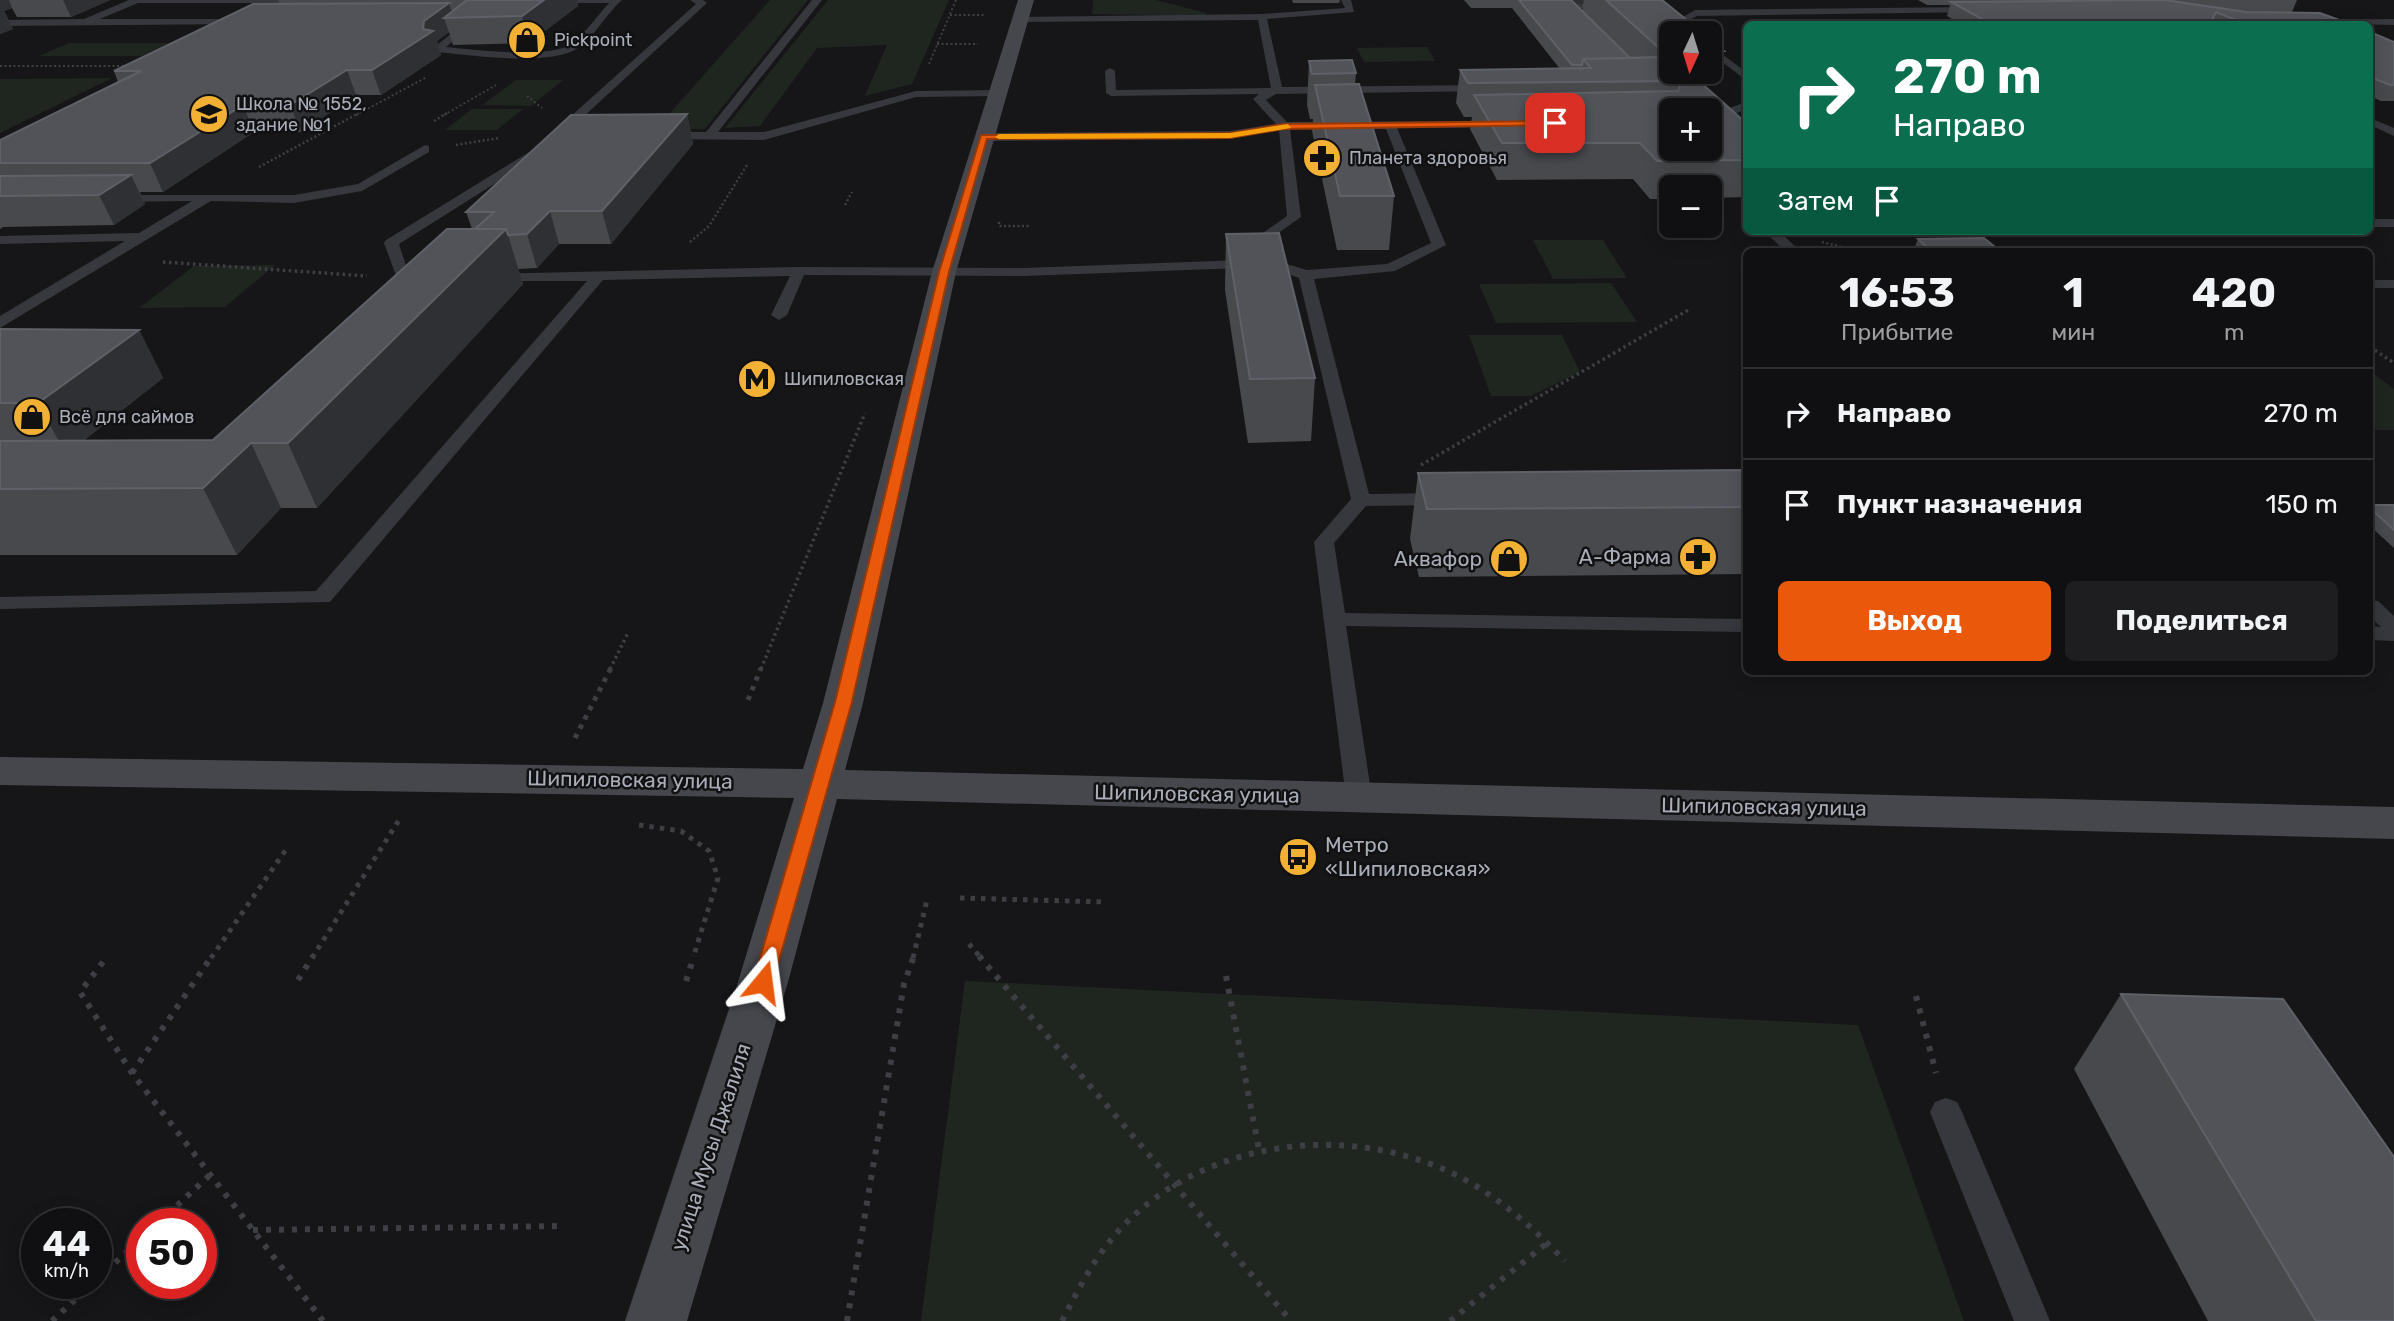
<!DOCTYPE html>
<html lang="ru">
<meta charset="utf-8">
<style>
:root{--surface:#101012;--page:#1e1e20;--text:#f1f3f6;--muted:#9c9d9f;--line:#303032;--accent:#ea580c}
body{margin:0;font-family:Rubik,sans-serif;background:var(--page);color:var(--text);height:100vh;display:flex;flex-direction:column;font-size:26px;white-space:nowrap}
*{box-sizing:border-box;margin:0}
p{font-size:23px;color:var(--muted)}
.icon{flex:none;width:38px;height:38px;fill:none;stroke:currentColor;stroke-width:2;stroke-linecap:round;stroke-linejoin:round}
.map{position:relative;flex:1;overflow:hidden}
.side{position:absolute;left:1743px;top:248px;width:630px;height:427px;display:flex;flex-direction:column;background:var(--surface);border-radius:10px;box-shadow:0 4px 18px #0003,0 0 0 2px var(--line)}
.side>*{flex:none}
.banner{position:absolute;left:1743px;top:21px;width:630px;height:214px;border-radius:10px;box-shadow:0 4px 18px #0003,0 0 0 2px var(--line);background:#0b6e4f;color:#fff;overflow:hidden}
.needle{width:46px;rotate:184deg}
.controls{position:absolute;left:1659px;top:21px;display:grid;gap:14px}
.controls a{display:grid;place-items:center;width:63px;height:63px;border-radius:10px;background:var(--surface);box-shadow:0 4px 18px #0003,0 0 0 2px var(--line);font-size:35px}
.speed{position:absolute;left:21px;top:1208px;display:flex;gap:14px;font-size:35px;font-weight:700;text-align:center}
.speed>*{display:grid;place-content:center;width:91px;height:91px;border-radius:50%;background:var(--surface);box-shadow:0 4px 18px #0003,0 0 0 2px var(--line);line-height:1}
.speed small{font-size:18px;font-weight:400}
.speed .limit{border:10px solid #d22;background:#fff;color:#111}
.pin{position:absolute;display:grid;place-items:center;width:60px;height:60px;color:#fff;margin:-30px;border-radius:14px;box-shadow:0 4px 10px #0006}
.me{position:absolute;width:77px;margin:-38px;rotate:16deg;stroke-linejoin:round;filter:drop-shadow(0 0 5px #0008)}
.turn{display:flex;align-items:center;gap:24px;height:147px;padding:0 35px;font-size:32px}
.turn .icon{width:91px;height:91px;stroke-width:2.5}
.turn b{display:block;font-size:49px;line-height:60px}
.then{display:flex;align-items:center;height:66px;padding:0 35px;background:#0003;gap:14px;font-size:26px}
.eta{display:flex;justify-content:space-evenly;align-items:center;height:119px;text-align:center}
.eta b{font-size:42px;font-weight:700;line-height:49px}
.cta{display:flex;gap:14px;margin-top:auto;padding:14px 35px}
.cta a{flex:1;height:80px;border-radius:10px;background:var(--accent);color:#fff;font-size:28px;font-weight:700;line-height:80px;text-align:center}
.cta a+a{background:var(--page);color:var(--text)}
ul{padding:0;list-style:none}
li{display:flex;align-items:center;gap:21px;height:91px;padding:0 35px;border-top:2px solid var(--line)}
li div{flex:1}
li b{display:block;font-size:26px}
li em{font-style:normal}
.map>svg:first-child{display:block}
.green{fill:#1e261f}
.lines{fill:none;stroke-linecap:round;stroke-linejoin:round}
.path-far4{stroke:#3d3f44;stroke-width:2;stroke-dasharray:2 2.5;stroke-linecap:butt}
.path-far3{stroke:#3d3f44;stroke-width:2.5;stroke-dasharray:2 2.5;stroke-linecap:butt}
.path-far2{stroke:#3d3f44;stroke-width:3.5;stroke-dasharray:2.5 3.5;stroke-linecap:butt}
.path-far1{stroke:#3d3f44;stroke-width:5;stroke-dasharray:4.5 6;stroke-linecap:butt}
.path{stroke:#3d3f44;stroke-width:6;stroke-dasharray:5 8;stroke-linecap:butt}
.lane{fill:#37383d;fill-rule:evenodd}
.secondary{fill:#45474d;fill-rule:evenodd}
.wall{fill:#47494d;fill-rule:evenodd}
.shaded-wall{fill:#2f3033}
.building{fill:#525359;stroke:#5f6168;stroke-width:2;fill-rule:evenodd}
.route{fill:#ea580c;stroke:#983908;stroke-width:2}
.slow{fill:#f59e0b}
.labels{text-anchor:middle;stroke-width:5;stroke-linejoin:round;paint-order:stroke}
.far-poi-label{font-size:18px;fill:#a8adb8;stroke:#111113;text-anchor:start}
.poi-label{font-size:21px;fill:#a8adb8;stroke:#111113;text-anchor:end}
.street-label{font-size:21px;fill:#a8adb8;stroke:#111113}
</style>
<div class="map">
<svg width="2394" height="1321" viewBox="0 0 2394 1321">
<rect width="100%" height="100%" fill="#161618"/>
<path class="green" d="M770,0h38l-103,129h-49z
M828,0h121l-37,84 -47,12 22,-51 -70,3 -57,78 -35,2z
M1093,0h63l50,13 1,3 -115,-2z
M69,43h100l-27,13h-103z
M1427,47l8,14 -71,1 -7,-14z
M112,78l-112,55v-54z
M516,80h47l-32,26 -49,-1z
M472,109h51l-26,21h-52z
M1533,240h70l24,38 -74,1z
M275,265l-50,42 -86,1 55,-42z
M1611,283l26,39 -141,1 -17,-39z
M1469,335h93l18,37 -49,24h-40z
M2370,371l24,18v41h-24z
M965,981l893,44 106,296h-1043z"/>
<g class="lines">
<path class="path-far4" d="M950,15h36
M937,44h41
M929,64l27,-64
M0,66h129
M527,96l15,12
M356,115l71,-38
M444,115l52,-30"/>
<path class="path-far3" d="M434,121l13,-8
M456,145l43,-7
M259,167l100,-54
M845,205l7,-13
M999,222v4h31
M690,242l19,-16 38,-61
M1822,242l40,10"/>
<path class="path-far2" d="M163,262l204,14
M2370,347l24,16
M1421,465l269,-156
M610,669l18,-36
M761,669l104,-256"/>
<path class="path-far1" d="M748,700l13,-32
M575,738l36,-70
M639,825l42,6 28,20 9,27 -25,80
M960,898l146,4
M969,944l12,14
M211,958l76,-110
M312,958l87,-138h4
M913,958l14,-58"/>
<path class="path" d="M979,956l312,365
M103,962l-23,30 52,81 191,248
M1226,976l33,174
M298,980l15,-24
M686,981l8,-25
M1916,996l20,77
M132,1073l80,-117
M158,1223l52,-48
M253,1230l311,-4
M96,1280l46,-42
M52,1321l41,-38
M847,1321l57,-337 10,-28
M1062,1321c18,-35 35,-69 64,-98 86,-86 229,-101 336,-45 39,21 72,51 103,83
M1450,1321l97,-78"/>
<path class="lane" d="M129,0h183l-5,3h-169l-38,16h148l2,2 -5,3 -245,2v-6l84,-1z
M543,0h79c-16,14 -27,36 -44,48 -27,19 -109,7 -141,4l-5,-3 40,-32 3,1v4l-29,25c27,3 104,12 125,-3 15,-11 26,-28 38,-41h-61z
M690,0h13l4,3 -137,126 -5,10h-8l-2,-3 6,-11 135,-121z
M812,0h10l-104,132h46l152,-41 83,-1 5,3 -5,3 -83,1 -152,43 -106,-1 -2,-3 6,-4h44z
M1341,0h10l3,12 -87,7 15,68 207,-2 5,3 -5,3 -213,3 -10,6 21,22 213,-1 6,3 -6,3 -103,1 49,117 -51,26 -81,8 55,215 76,-1 10,6 -10,6 -79,1 -32,37 11,70 401,6v13l-400,-6 26,172 -4,6 -9,3 -9,-3 -4,-6 -32,-256 37,-43 -52,-221 -30,-11 -245,9 -220,-1 -17,40 -8,5 -8,-5 19,-39 -187,4 -273,322 -330,7v-12l316,-6 271,-310h-98l-7,-4 2,-3 315,-7 225,1 246,-9 37,11 80,-6 44,-21 -45,-114h-96l11,88 -53,37 -5,-1v-6l44,-31 -8,-86 -49,9 -246,2 -6,-4 6,-4 246,-2 46,-7 -23,-25 6,-5 -148,2 -5,-3 -1,-22 5,-3 5,3 1,19 155,-2 -13,-68 -239,2 -5,-3 2,-2 246,-3 83,-6z
M1590,0h14l-27,10 17,17 -5,3 -23,-21z
M1978,7l5,3 -2,2 -284,4 -13,7 12,10h-11l-12,-10 22,-13z
M2394,19v6l-89,-2 5,-3z
M1710,45l36,27v8l-36,-27z
M1746,102v7l-25,11 -11,1v-6z
M2370,118l24,10v8l-24,-11z
M544,143l6,4 -2,3 -149,94 11,34 -2,3h-10l-14,-38 2,-3z
M425,145l4,1v6l-67,39 -68,12 -83,-2 -211,127v-12l125,-75 -125,3v-8l139,-3 53,-32 -80,1 -7,-4 2,-3h187l64,-11z
M2370,219h24v8h-24z
M1764,231h15l22,21h-15z
M2370,280h24v8h-24z
M2370,600l8,1 16,15v25l-24,-1v-14l11,1 -11,-10z
M1946,1098l11,4 5,10 88,209h-36l-84,-209 5,-10z"/>
<path class="secondary" d="M1018,0h16l-78,272 -93,431 -18,67 1549,37v32l-1557,-40 -49,183 -101,339h-62l113,-339 56,-184 -794,-13v-28l803,12 20,-66 109,-431z"/>
</g>
<path class="wall" d="M0,0h110l-39,17h-54l-5,-9 -8,3 9,18 -13,5z
M278,0h299l1,6 -49,37 -76,2 -4,-13 -12,9 4,14 -60,40h-25l-55,37h-47l-91,60h-23l5,12 -31,21 -111,2 -3,2v-89l118,-58 -4,-11 166,-67z
M1292,0h48l-1,3h-46z
M1464,0h198l9,33v39h39v-33l14,12 -7,32h-14v1l43,39v74l-36,1v-11h-39v12h-21l-17,-20 -136,1 -27,-51 2,-12h-8l-8,-14 4,-33 100,-1 -48,-61h-41zM1583,4l-1,7 -6,-6z
M1918,0h379l-5,12 58,12h-390l-13,-8 3,-11h-23z
M2370,32l24,10v59h-13l-11,-5z
M1309,61l47,12 -1,11 39,112 -5,54h-52l-25,-119 1,-12h-3l-3,-14z
M687,114l6,30 -82,100h-52l-22,24 -19,1 5,15 -206,224h-36l-44,47h-237v-226l139,1 24,48 -80,63 130,-1 259,-211 -6,-17z
M1226,234l89,144 -4,63 -63,2 -23,-153z
M1918,239l83,13h-88z
M1746,470v104l-327,3 -9,-38 8,-66z
M2370,505h24v43l-24,-22z
M2121,994l273,327h-186l-134,-252z"/>
<path class="shaded-wall" d="M0,0h9l3,8 -8,3 9,18 -13,5z
M63,0h47l-39,17z
M544,0h33l1,6 -49,37 -7,-27z
M1565,0h19l-1,4 -18,2z
M449,3l5,15h-10l5,14 -12,9 4,14 -60,40 -9,-25 51,-41 1,-8z
M347,70l9,25 -55,37 -11,-27z
M243,105l11,27 -91,60 -13,-29z
M687,114l6,30 -82,100 -9,-33z
M131,175l14,29 -31,21 -15,-30z
M550,211l9,33 -22,24 -10,-34z
M506,229l17,55 -206,224 -29,-65z
M139,330l24,48 -97,76 -28,-51z
M251,443l30,65 -44,47 -34,-67z"/>
<path class="building" d="M467,0h77l-22,16 -78,2z
M1519,0h52l59,58 -47,1 -1,6h-10z
M1606,0h56l41,33h-32v18h-1l1,2v19h22l11,9h-5l47,42v37l-89,1 -17,-18h-138l-28,-48 204,-4 3,-8 -3,-2 -210,2 -8,-13 131,-2 -8,-9 78,-2v-7zM1671,110h39v39h-39z
M2165,0l81,12 74,1 30,11h-104l-30,-12 -6,12h-219l-40,-22z
M449,3l-25,18 -1,8 10,2 -61,39h-25l-57,35h-47l-93,58h-150v-23l141,-69h-27l139,-67z
M2370,32l24,10v43h-4l-20,-8z
M1710,39l14,12h-14z
M1352,60l4,13 -44,1 -3,-13z
M1359,84l35,112h-54l-25,-111z
M687,114l-85,97h-52l-23,23 -19,1 -2,-6h-31l19,-17h-28l105,-97z
M131,175l-32,20 -99,1v-20z
M447,229h59l-218,214h-37l-48,45 -203,1v-48l213,-1z
M1279,233l36,145 -65,1 -24,-145z
M1984,238l17,14h-69l-14,-13z
M0,329l139,1 -101,73h-38z
M1746,470v37l-319,2 -9,-36z
M2370,505h24v25l-24,-22z
M2121,994l162,5 111,158v164h-78z"/>
<path class="route" d="M1555,121l3,4 -274,4 -54,9 -243,1 -38,133 -97,430 -79,280 -3,6 -7,2 -7,-2 -3,-6 82,-280 104,-430 42,-137 249,-2 54,-9z"/>
<path class="slow" d="M1288,124l3,4 -61,10 -231,1 -4,-2 4,-3 231,-1z"/>
<defs>
<symbol id="shop-disc" viewBox="-11 -11 22 22"><circle r="9.5" fill="#f2b134" stroke="#111113"/><path d="M-5-2.5h2.3a2.7 3.5 0 0 1 5.4 0H5L5.5 6h-11ZM-1.5-2.5h3a1.5 2.3 0 0 0-3 0Z" fill="#111"/></symbol>
<symbol id="school-disc" viewBox="-11 -11 22 22"><circle r="9.5" fill="#f2b134" stroke="#111113"/><path d="M0-5L7-2L0 1L-7-2ZM-4 1L0 2.5L4 1V4Q0 6-4 4Z" fill="#111"/></symbol>
<symbol id="pharmacy-disc" viewBox="-11 -11 22 22"><circle r="9.5" fill="#f2b134" stroke="#111113"/><path d="M-2-6h4v4h4v4h-4v4h-4v-4h-4v-4h4Z" fill="#111"/></symbol>
<symbol id="metro-disc" viewBox="-11 -11 22 22"><circle r="9.5" fill="#f2b134" stroke="#111113"/><path d="M-5.5 5V-5H-3L0 0L3-5H5.5V5H3V-.5L0 4L-3-.5V5Z" fill="#111"/></symbol>
<symbol id="bus-disc" viewBox="-11 -11 22 22"><circle r="9.5" fill="#f2b134" stroke="#111113"/><path d="M-5-6H5V4H4V6H2V4H-2V6H-4V4H-5ZM-3.5-4V0h7V-4ZM-3.5 1.2v1.5H-2V1.2ZM2 1.2v1.5H3.5V1.2Z" fill="#111"/></symbol>
</defs>
<g fill-rule="evenodd">
<use href="#shop-disc" x="505" y="18" width="44" height="44"/>
<use href="#school-disc" x="187" y="92" width="44" height="44"/>
<use href="#pharmacy-disc" x="1300" y="136" width="44" height="44"/>
<use href="#metro-disc" x="735" y="357" width="44" height="44"/>
<use href="#shop-disc" x="10" y="395" width="44" height="44"/>
<use href="#pharmacy-disc" x="1676" y="535" width="44" height="44"/>
<use href="#shop-disc" x="1487" y="537" width="44" height="44"/>
<use href="#bus-disc" x="1276" y="835" width="44" height="44"/>
</g>
<g class="labels">
<g class="far-poi-label">
<text x="554" y="46">Pickpoint</text>
<text x="236" y="110">Школа № 1552,<tspan x="236" dy="21">здание №1</tspan></text>
<text x="1349" y="164">Планета здоровья</text>
<text x="784" y="385">Шипиловская</text>
<text x="59" y="423">Всё для саймов</text>
</g>
<g class="poi-label">
<text x="1671" y="564">А-Фарма</text>
<text x="1482" y="566">Аквафор</text>
<text x="1325" y="852" text-anchor="start">Метро<tspan x="1325" dy="24">«Шипиловская»</tspan></text>
</g>
<g class="street-label">
<text transform="translate(630 780) rotate(1)" y="7">Шипиловская улица</text>
<text transform="translate(1197 794) rotate(1)" y="7">Шипиловская улица</text>
<text transform="translate(1764 807) rotate(1)" y="7">Шипиловская улица</text>
<text transform="translate(711 1147) rotate(-72)" y="7">улица Мусы Джалиля</text>
</g>
</g>
</svg>
<div class="controls">
<a><svg class="needle" viewBox="-14 -14 28 28"><path d="M0-13l5 13h-10z" fill="#e53935"/><path d="M0 13l5-13h-10z" fill="#9c9d9f"/></svg></a>
<a>+</a>
<a>−</a>
</div>
<div class="speed"><div>44<small>km/h</small></div><div class="limit">50</div></div>
<div class="pin" style="left:1555px;top:123px;background:#d93025"><svg class="icon" aria-label="arrive" viewBox="0 0 24 24"><path d="M6 21V4h12l-3 4 3 4H6"/></svg></div>
<svg class="me" style="left:763px;top:982px" viewBox="-20 -20 40 40"><path d="M0-17L14 15 0 8-14 15z" fill="#ea580c" stroke="#fff" stroke-width="4"/></svg>
<div class="banner">
<div class="turn"><svg class="icon" aria-label="right" viewBox="0 0 24 24"><path d="M7 20v-9h11M14 6l5 5-5 5"/></svg><div><b>270 m</b>Направо</div></div>
<div class="then">Затем<svg class="icon" aria-label="arrive" viewBox="0 0 24 24"><path d="M6 21V4h12l-3 4 3 4H6"/></svg></div>
</div>
<section class="side">
<div class="eta">
<div><b>16:53</b><p>Прибытие</p></div>
<div><b>1</b><p>мин</p></div>
<div><b>420</b><p>m</p></div>
</div>
<ul>
<li><svg class="icon" aria-label="right" viewBox="0 0 24 24"><path d="M7 20v-9h11M14 6l5 5-5 5"/></svg><div><b>Направо</b></div><em>270 m</em></li>
<li><svg class="icon" aria-label="arrive" viewBox="0 0 24 24"><path d="M6 21V4h12l-3 4 3 4H6"/></svg><div><b>Пункт назначения</b></div><em>150 m</em></li>
</ul>
<div class="cta"><a>Выход</a><a>Поделиться</a></div>
</section>
</div>
